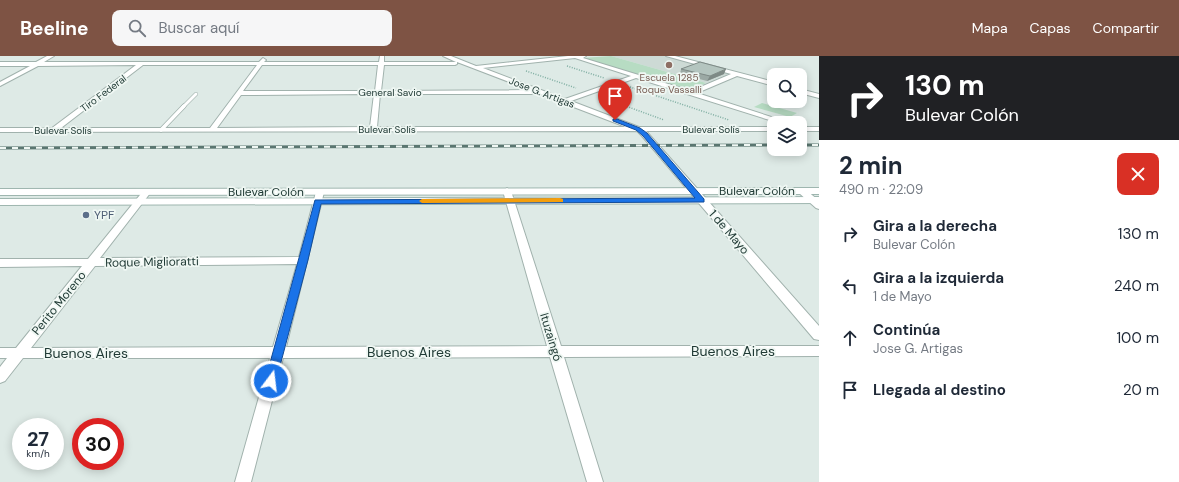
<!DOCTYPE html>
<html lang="es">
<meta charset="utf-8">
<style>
:root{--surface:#fff;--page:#f6f6f7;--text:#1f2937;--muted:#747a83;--accent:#7e5344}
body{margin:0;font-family:"DM Sans",sans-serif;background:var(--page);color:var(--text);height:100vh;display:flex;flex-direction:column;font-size:15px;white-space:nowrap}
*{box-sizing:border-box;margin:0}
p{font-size:13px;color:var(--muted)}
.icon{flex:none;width:22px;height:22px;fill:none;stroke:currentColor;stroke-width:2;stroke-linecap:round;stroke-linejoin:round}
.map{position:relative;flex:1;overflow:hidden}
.details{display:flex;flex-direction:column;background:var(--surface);width:360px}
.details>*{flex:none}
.guide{background:#202124;color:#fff;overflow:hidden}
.tools{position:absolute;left:767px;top:12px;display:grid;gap:8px}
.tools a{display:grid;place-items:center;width:40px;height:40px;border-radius:8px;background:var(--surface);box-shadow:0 2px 10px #0003;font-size:20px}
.speed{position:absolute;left:12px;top:362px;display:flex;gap:8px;font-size:20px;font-weight:700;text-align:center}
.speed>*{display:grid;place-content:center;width:52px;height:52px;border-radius:50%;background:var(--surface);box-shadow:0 2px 10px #0003;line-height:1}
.speed small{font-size:10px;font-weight:400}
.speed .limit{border:6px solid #d22;background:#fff;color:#111}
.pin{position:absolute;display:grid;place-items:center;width:34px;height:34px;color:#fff;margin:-41px -17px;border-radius:50% 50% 50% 0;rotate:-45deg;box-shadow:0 0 4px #0007}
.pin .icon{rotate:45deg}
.me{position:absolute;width:44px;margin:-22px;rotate:15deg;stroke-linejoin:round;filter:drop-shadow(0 0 3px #0008)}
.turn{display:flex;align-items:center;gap:14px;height:84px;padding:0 20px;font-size:18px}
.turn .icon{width:52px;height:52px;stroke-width:2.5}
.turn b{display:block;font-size:28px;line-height:34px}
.round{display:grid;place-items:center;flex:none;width:42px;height:42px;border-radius:8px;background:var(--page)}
.overview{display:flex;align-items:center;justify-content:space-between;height:68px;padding:0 20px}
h1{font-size:24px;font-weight:700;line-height:30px}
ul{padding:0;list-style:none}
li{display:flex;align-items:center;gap:12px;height:52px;padding:0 20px}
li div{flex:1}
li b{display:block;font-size:15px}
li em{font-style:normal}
header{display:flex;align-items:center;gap:24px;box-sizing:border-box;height:56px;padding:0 20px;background:var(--accent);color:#fff}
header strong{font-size:19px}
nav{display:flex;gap:22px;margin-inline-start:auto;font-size:14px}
.search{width:280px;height:36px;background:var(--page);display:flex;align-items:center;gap:10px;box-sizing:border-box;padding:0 14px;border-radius:8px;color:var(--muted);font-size:15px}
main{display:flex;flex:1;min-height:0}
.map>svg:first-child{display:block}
.built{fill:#cddad5}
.green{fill:#b7dcc3}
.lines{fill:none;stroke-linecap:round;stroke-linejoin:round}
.lane-far1-casing{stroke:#a1b2ad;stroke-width:4}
.lane-casing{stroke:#a1b2ad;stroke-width:5}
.street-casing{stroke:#a1b2ad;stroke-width:2}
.secondary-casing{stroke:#9eb6af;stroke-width:2}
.path{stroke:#7faea2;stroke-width:1.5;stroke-dasharray:1 1.5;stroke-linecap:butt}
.lane-far1{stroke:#fff;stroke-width:3}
.lane{stroke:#fff;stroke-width:3.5}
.street{fill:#fff;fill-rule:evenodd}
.secondary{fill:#fff;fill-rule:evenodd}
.rail-casing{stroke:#5a7670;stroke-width:3}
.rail{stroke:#eff7f3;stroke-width:2;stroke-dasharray:6;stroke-linecap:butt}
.wall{fill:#9ba9a4}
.shaded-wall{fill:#7e8a86}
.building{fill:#b4c5bf;stroke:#7e8a86}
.route{fill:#1a73e8;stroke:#114b97}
.slow{fill:#f59e0b}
.education-dot{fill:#8d6e63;stroke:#eff7f3;stroke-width:1.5}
.service-dot{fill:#5c6f8a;stroke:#eff7f3;stroke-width:1.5}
.labels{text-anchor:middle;stroke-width:3.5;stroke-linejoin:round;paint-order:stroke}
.far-education-label{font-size:10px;fill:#785e54;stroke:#eff7f3}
.far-street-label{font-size:10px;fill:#203a35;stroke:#eff7f3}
.street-label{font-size:12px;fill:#203a35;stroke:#eff7f3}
.service-label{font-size:12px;fill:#4e5e75;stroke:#eff7f3;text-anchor:start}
.near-street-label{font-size:14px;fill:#203a35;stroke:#eff7f3}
</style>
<header>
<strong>Beeline</strong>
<div class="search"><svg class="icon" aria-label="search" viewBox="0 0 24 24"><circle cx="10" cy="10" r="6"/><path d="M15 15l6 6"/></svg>Buscar aquí</div>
<nav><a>Mapa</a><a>Capas</a><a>Compartir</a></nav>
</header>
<main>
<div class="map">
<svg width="819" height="426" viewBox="0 0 819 426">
<rect width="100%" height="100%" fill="#deeae6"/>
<path class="built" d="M611,0h55l64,17 -24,10z"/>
<path class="green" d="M611,0l95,27 -17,8 -107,-33z
M762,47l35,10 -7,4 -36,-10z"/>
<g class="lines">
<defs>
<path id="lane-far1" d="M183,51l13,-13"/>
<path id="lane" d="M161,74l23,-24"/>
<path id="street" d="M47,0h7l-10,6h215l4,-4 3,2 -2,2h115l1,-6h4v6h72l-13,-6h8l25,10 92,-10h18l-3,2 108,33 40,-17 -65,-18h9l99,26v4l-37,-10 -40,17 93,30h-11l-143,-45 -65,23 68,26h135v4h-128l173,195v14l-5,-1 -172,-203 -5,-5 -637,1v-4h52l84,-63 -98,1 -38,20v-4l30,-16h-30v-4h36zM575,2l56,18 -66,23 -82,-31zM457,6l73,28 -149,1 3,-26h71l2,-1zM143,9h114l-47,63h-149zM262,9h116l-3,26h-132zM537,37l89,34h-249l3,-33h154zM374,38l-4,33 -153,1 24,-33z
M800,33l19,5v4l-19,-5z
M800,71h19v4h-19z
M507,132l4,3 50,155h258v10l-255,1 39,125h-16l-37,-125 -267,1 -32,124h-16l35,-124h-247l-18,23 -5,2v-16l7,-9h-7v-10h16l66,-82 -82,1v-8h88l56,-69 3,-1 4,3 -51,66 199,-1 17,-65 1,-2h6l1,2 -38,155 261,-1 -44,-155zM297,208l-24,83 -242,1 64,-82z
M802,132l3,1 14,12v8l-3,-1 -17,-15 -1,-2z"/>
<path id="secondary" d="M819,132v6l-819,1v-6z
M819,141v6l-819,2v-6z"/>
</defs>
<use href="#lane-far1" class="lane-far1-casing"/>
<use href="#lane" class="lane-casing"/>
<use href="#street" class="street-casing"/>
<use href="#secondary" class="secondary-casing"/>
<path class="path" d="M567,10l37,12
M526,15l50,17
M630,31l99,33
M601,41l63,23"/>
<use href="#lane-far1" class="lane-far1"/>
<use href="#lane" class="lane"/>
<use href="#street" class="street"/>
<use href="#secondary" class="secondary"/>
<defs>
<path id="rail" d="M800,89h19
M0,92l774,-3"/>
</defs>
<use href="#rail" class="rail-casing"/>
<use href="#rail" class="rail"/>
</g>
<path class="wall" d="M681,13l43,5 -17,7 -27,-7z"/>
<path class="shaded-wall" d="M726,13l-2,5 -17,7 3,-5z"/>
<path class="building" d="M700,6l26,7 -16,7 -29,-7z"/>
<path class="route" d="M613,63h4l23,9 7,5 57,66v3l-383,2 -13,56 -32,121 -1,4 -4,1 -5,-1 -1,-4 50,-181 380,-2 -52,-62 -7,-6 -23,-9z"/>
<path class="slow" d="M560,142l3,1v3l-141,1 -3,-2 3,-2z"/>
<circle class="education-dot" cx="669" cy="9" r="4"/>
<circle class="service-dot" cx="86" cy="159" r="4"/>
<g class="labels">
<g class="far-education-label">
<text x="669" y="25">Escuela 1285<tspan x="669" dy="12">Roque Vassalli</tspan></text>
</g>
<g class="far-street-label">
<text x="390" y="40">General Savio</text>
<text transform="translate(542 36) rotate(21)" y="4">Jose G. Artigas</text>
<text transform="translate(103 37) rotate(-37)" y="4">Tiro Federal</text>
<text x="387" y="77">Bulevar Solís</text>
<text x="711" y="77">Bulevar Solís</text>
<text x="63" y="78">Bulevar Solís</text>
</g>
<g class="street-label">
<text x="757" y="139">Bulevar Colón</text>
<text x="266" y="140">Bulevar Colón</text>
<text transform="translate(729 176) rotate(49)" y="4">1 de Mayo</text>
<text transform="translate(152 206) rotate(-1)" y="4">Roque Miglioratti</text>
<text transform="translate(59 247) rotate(-51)" y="4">Perito Moreno</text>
<text transform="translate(551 281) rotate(73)" y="4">Ituzaingó</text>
</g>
<g class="service-label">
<text x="94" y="163">YPF</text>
</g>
<g class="near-street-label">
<text x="733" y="300">Buenos Aires</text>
<text x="409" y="301">Buenos Aires</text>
<text x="86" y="302">Buenos Aires</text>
</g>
</g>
</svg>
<div class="tools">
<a><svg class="icon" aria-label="search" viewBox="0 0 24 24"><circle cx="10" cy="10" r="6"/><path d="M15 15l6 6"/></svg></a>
<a><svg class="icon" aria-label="layers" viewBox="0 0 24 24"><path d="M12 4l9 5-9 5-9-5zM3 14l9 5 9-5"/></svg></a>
</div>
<div class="speed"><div>27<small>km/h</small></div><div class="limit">30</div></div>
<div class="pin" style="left:615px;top:64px;background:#d93025"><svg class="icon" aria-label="arrive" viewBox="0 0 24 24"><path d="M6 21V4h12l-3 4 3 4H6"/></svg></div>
<svg class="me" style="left:271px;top:325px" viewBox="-20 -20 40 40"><circle r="17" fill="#1a73e8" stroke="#fff" stroke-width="3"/><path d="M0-11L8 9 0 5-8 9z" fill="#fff"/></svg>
</div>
<section class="details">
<div class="guide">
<div class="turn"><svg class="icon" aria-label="right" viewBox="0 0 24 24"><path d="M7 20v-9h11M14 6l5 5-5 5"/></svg><div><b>130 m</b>Bulevar Colón</div></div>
</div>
<div class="overview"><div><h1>2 min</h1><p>490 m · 22:09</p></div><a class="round" style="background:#d93025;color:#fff"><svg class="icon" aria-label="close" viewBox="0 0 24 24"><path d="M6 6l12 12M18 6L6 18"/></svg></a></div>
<ul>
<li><svg class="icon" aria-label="right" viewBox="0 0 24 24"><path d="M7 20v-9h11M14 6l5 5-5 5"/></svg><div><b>Gira a la derecha</b><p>Bulevar Colón</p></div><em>130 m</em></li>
<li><svg class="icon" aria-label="left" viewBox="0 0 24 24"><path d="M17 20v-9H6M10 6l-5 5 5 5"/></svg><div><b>Gira a la izquierda</b><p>1 de Mayo</p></div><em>240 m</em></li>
<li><svg class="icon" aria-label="ahead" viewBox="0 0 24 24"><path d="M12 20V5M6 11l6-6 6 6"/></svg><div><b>Continúa</b><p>Jose G. Artigas</p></div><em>100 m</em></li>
<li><svg class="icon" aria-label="arrive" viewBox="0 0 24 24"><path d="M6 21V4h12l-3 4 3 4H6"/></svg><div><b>Llegada al destino</b></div><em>20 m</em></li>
</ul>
</section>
</main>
